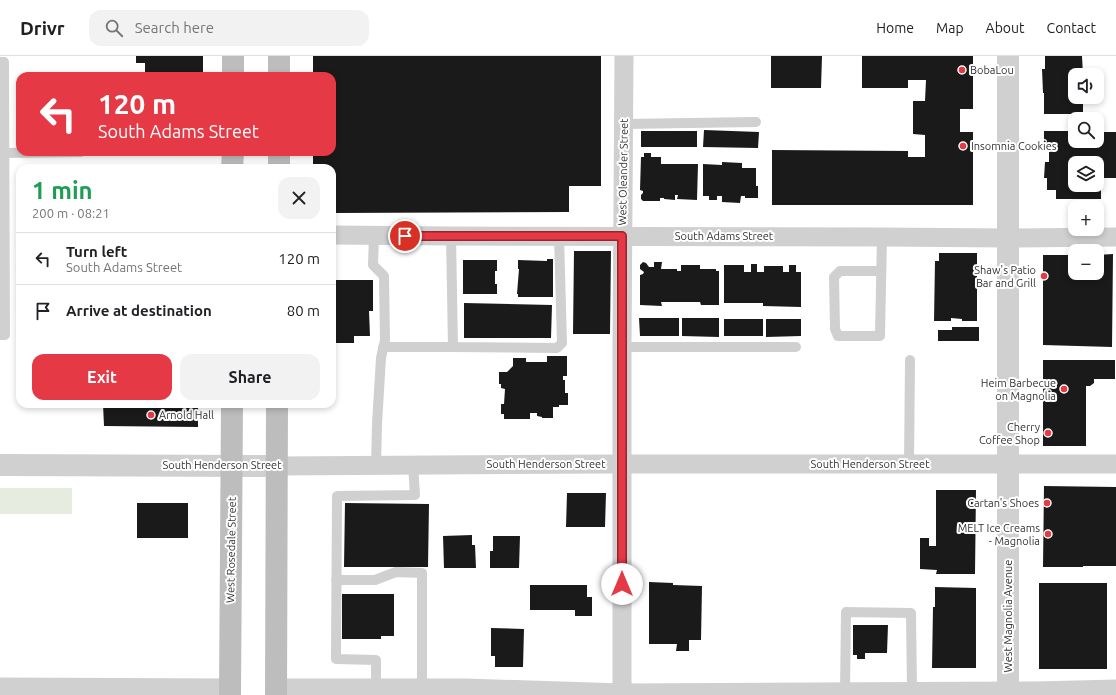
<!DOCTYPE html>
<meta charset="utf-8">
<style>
:root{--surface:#fff;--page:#f2f2f2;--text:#202124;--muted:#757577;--line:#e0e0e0;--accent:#e63946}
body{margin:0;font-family:Ubuntu,sans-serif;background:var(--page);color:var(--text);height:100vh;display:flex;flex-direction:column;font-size:15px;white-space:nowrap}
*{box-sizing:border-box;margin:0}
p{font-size:13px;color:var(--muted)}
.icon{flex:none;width:22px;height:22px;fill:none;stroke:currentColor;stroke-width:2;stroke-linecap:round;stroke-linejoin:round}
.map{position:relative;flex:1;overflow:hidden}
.drawer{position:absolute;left:16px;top:108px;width:320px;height:244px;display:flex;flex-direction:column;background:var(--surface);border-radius:12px;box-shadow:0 2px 6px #0003}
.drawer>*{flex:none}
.guide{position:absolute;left:16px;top:16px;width:320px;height:84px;border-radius:12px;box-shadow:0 2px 6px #0003;background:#e63946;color:#fff;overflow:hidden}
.controls{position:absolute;left:1068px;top:12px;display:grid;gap:8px}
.controls a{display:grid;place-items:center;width:36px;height:36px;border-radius:8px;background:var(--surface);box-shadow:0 2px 6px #0003;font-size:20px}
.pin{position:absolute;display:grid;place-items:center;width:34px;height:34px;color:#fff;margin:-17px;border:2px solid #fff;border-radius:50%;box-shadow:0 1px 4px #0007}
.me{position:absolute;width:44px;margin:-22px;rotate:0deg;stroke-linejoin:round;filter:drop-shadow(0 0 3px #0008)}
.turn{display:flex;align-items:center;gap:14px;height:84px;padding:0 16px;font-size:18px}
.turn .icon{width:52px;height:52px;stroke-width:2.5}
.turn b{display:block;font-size:28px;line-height:34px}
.round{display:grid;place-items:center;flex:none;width:42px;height:42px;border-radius:12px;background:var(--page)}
.headline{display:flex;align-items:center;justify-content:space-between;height:68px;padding:0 16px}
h1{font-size:24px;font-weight:600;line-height:30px;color:#1e9e55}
.button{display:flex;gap:8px;margin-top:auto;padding:8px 16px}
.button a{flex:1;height:46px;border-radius:12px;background:var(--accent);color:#fff;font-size:16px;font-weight:600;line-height:46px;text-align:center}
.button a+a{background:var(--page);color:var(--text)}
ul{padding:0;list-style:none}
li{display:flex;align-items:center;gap:12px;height:52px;padding:0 16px;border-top:1px solid var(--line)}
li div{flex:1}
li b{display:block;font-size:15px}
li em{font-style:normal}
header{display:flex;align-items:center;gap:24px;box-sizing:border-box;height:56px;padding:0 20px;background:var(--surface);border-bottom:1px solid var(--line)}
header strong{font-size:19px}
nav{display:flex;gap:22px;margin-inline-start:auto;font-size:14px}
.search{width:280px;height:36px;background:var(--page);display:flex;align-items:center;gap:10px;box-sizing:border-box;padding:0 14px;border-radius:12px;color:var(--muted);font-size:15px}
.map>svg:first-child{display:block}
.green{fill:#e6ecdf}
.building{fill:#1a1a1a;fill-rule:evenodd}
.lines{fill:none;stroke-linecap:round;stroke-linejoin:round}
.service{stroke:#d0d0d0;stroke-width:10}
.minor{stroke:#d0d0d0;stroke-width:19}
.tertiary{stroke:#d0d0d0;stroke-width:22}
.secondary{stroke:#bdbdbd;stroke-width:22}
.route-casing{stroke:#96252e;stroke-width:10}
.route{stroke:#e63946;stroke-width:7}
.poi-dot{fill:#e63946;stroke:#fff;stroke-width:1.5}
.labels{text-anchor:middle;stroke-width:4;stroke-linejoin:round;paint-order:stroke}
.poi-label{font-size:11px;fill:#333;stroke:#fff;text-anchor:end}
.street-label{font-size:11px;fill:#333;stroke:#fff}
</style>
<header>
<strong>Drivr</strong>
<div class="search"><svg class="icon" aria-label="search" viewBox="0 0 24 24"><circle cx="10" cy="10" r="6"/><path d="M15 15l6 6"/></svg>Search here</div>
<nav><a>Home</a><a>Map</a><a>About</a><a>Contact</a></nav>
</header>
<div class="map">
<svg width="1116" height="639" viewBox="0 0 1116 639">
<rect width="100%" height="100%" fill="#fff"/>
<path class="green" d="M0,432h72v26h-72z"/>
<path class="building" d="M136,0h67v20h-58v-13h-9z
M313,0h288v130h-32v26l-237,1v-45h-19v-16h19v-76h-19z
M771,0h51l-1,32h-50z
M862,0h111v53h-13v23h13v73h-201v-55l136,1v6h17v-22l-12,-1v-33h12l1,-21h-18v8h-46z
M1045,0h37l1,19h-8v22h8v17h-39v-21h-1l-1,-24h3z
M704,74l55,2 -1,16 -55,-1z
M641,75h56v16h-56z
M1044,75h31v10h22v-9h19v46h-15v21h-45v-9h-9v-12h-3l1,-16h4v-15h-5zM1075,107h22v22h-22z
M644,97h7v4h10v7h37l-1,36 -20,-1 1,-4h-3v5l-11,-1v-1h-4v3h-17l-2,-2v-4l2,-2v-2l-3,-1 1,-33h3z
M722,106l20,1v5h14v18h2v12h-13v-2h-4l-1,7 -18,-1v-6h-5v4h-8v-4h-6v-32l19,1z
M574,195h37l-1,83h-37z
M939,197h38v68h-15v-2l-11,-1v3h-17l1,-60h4z
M1113,198l-1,93 -69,-2v-90h32v18h22v-18z
M547,203h6v38h-35v-3h-1l2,-25h-1v-9l29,1z
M463,204h34v11h-2v13h2v10h-34z
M643,206l3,1 3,4h5v-5h8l-1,7h16v2h4v-6h19v4h16v2h3v34h-18l-1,-3h-39l1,4 -22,-1v-30l3,-1 1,-2 -4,-3v-4z
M751,208h6v8h7v-6h19v6h6v-7h7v7h5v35l-38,-1v-3h-39v-38h20v7h7z
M332,224h41v31h-4l1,25h-16v7h-22z
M464,247l88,2 -1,33h-87z
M639,262h40v18h-39z
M682,262h37v19l-37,-1z
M724,263h39v17h-39z
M766,263h35v17l-35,1z
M952,271h27v14h-41v-11h14z
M547,300h20v20h-4v4h2v13h3v12h-9v2h-6v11h-11v-1l-5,-1v-3h-7v6h-26v-5h-3v-10h3l1,-15 -4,-1v-4h-2v-12h8l6,-6v-8h13v4h21z
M1043,304h72v19h-21v4l-4,3h-4v60h-43z
M103,348h95v23l-94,-1z
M1044,430l72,1v79h-33v1h-40z
M936,434h40l-1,84h-39l1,-4 -17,-1v-31h9v8h7z
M567,437h39l-1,34h-39z
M137,447h51v35h-51z
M345,447l84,1 -1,63h-84z
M472,479v10h3l1,23h-32l-1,-32z
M493,480h27l-1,32h-29v-17h3z
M649,526l24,1v2l29,1 -1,54h-12v11h-13l1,-7h-28z
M1039,527h68v86h-68z
M530,529h57v12h5v19h-17v-6h-45z
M935,531l41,1v80h-44l1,-61h2z
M342,538h52v42h-13v3h-39z
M853,569h35l-1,28h-22v6h-8v-4h-4z
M491,572l33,1 -1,38h-28v-11h-4z"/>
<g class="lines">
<path class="service" d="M0,6h4l1,273h-5
M624,68l132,-2
M5,97l76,-1
M374,179l-1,30 11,11 1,64 -4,18 -4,66 -1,41
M451,180l2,111 104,1 5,-5 -3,-107
M881,215h-41l-6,6 1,52 3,7h42l2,-99
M383,291h70
M622,291h174
M909,408l1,-104
M336,524h39l21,-8 26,1v115
M376,632v-28l-40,-1 1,-163 78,-1 -2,-30
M845,636l1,-80 65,1 1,78"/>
<path class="minor" d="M332,179l119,1 431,1 126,1 108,-1
M277,410l335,-2h504
M0,631l230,1
M276,632h190l156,5 414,-2 80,-2
M622,639v-348l2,-291"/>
<path class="tertiary" d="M1008,0v639
M0,409l277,1"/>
<path class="secondary" d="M233,0v20
M279,0v20
M279,96v16
M232,112l1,-16
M230,639l2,-291
M276,639l1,-291"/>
</g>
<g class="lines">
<defs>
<path id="route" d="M405,180h217v348"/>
</defs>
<use href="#route" class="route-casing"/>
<use href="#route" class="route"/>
</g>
<g class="poi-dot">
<circle cx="962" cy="14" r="4"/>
<circle cx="963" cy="90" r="4"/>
<circle cx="1044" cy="220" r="4"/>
<circle cx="1064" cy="333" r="4"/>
<circle cx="151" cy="359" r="4"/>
<circle cx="1048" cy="377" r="4"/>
<circle cx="1047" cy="447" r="4"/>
<circle cx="1048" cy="478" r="4"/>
</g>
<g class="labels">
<g class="poi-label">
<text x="970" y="18" text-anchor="start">BobaLou</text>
<text x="971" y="94" text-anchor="start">Insomnia Cookies</text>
<text x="1036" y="218">Shaw's Patio<tspan x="1036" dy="13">Bar and Grill</tspan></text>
<text x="1056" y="331">Heim Barbecue<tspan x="1056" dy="13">on Magnolia</tspan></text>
<text x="159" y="363" text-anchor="start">Arnold Hall</text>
<text x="1040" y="375">Cherry<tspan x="1040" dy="13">Coffee Shop</tspan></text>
<text x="1039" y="451">Cartan's Shoes</text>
<text x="1040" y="476">MELT Ice Creams<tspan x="1040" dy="13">- Magnolia</tspan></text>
</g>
<g class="street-label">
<text transform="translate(623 116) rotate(-89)" y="4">West Oleander Street</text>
<text x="724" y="184">South Adams Street</text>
<text x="546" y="412">South Henderson Street</text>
<text x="870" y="412">South Henderson Street</text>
<text x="222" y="413">South Henderson Street</text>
<text transform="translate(231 494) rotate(-89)" y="4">West Rosedale Street</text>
<text transform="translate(1008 560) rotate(-90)" y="4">West Magnolia Avenue</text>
</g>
</g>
</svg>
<div class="controls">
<a><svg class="icon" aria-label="sound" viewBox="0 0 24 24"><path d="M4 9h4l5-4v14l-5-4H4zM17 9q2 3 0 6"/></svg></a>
<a><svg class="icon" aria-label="search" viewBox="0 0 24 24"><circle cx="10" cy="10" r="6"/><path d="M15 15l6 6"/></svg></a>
<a><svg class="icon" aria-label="layers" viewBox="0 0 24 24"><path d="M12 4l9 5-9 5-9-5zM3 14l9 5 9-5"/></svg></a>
<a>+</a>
<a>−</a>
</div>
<div class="pin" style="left:405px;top:180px;background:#d93025"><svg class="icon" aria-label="arrive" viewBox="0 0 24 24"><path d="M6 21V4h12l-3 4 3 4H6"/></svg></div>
<svg class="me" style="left:622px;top:528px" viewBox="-20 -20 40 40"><circle r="19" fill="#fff"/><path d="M0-13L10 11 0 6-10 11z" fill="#e63946"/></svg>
<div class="guide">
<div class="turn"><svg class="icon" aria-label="left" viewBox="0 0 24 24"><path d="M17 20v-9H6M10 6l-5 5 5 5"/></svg><div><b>120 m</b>South Adams Street</div></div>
</div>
<section class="drawer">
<div class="headline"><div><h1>1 min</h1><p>200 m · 08:21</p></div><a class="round"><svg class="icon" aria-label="close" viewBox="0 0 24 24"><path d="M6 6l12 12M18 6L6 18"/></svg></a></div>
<ul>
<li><svg class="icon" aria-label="left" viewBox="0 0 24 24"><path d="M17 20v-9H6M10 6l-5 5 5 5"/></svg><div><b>Turn left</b><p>South Adams Street</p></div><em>120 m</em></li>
<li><svg class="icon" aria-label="arrive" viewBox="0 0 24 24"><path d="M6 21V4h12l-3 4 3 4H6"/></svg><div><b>Arrive at destination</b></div><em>80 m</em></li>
</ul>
<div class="button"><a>Exit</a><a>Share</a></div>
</section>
</div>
